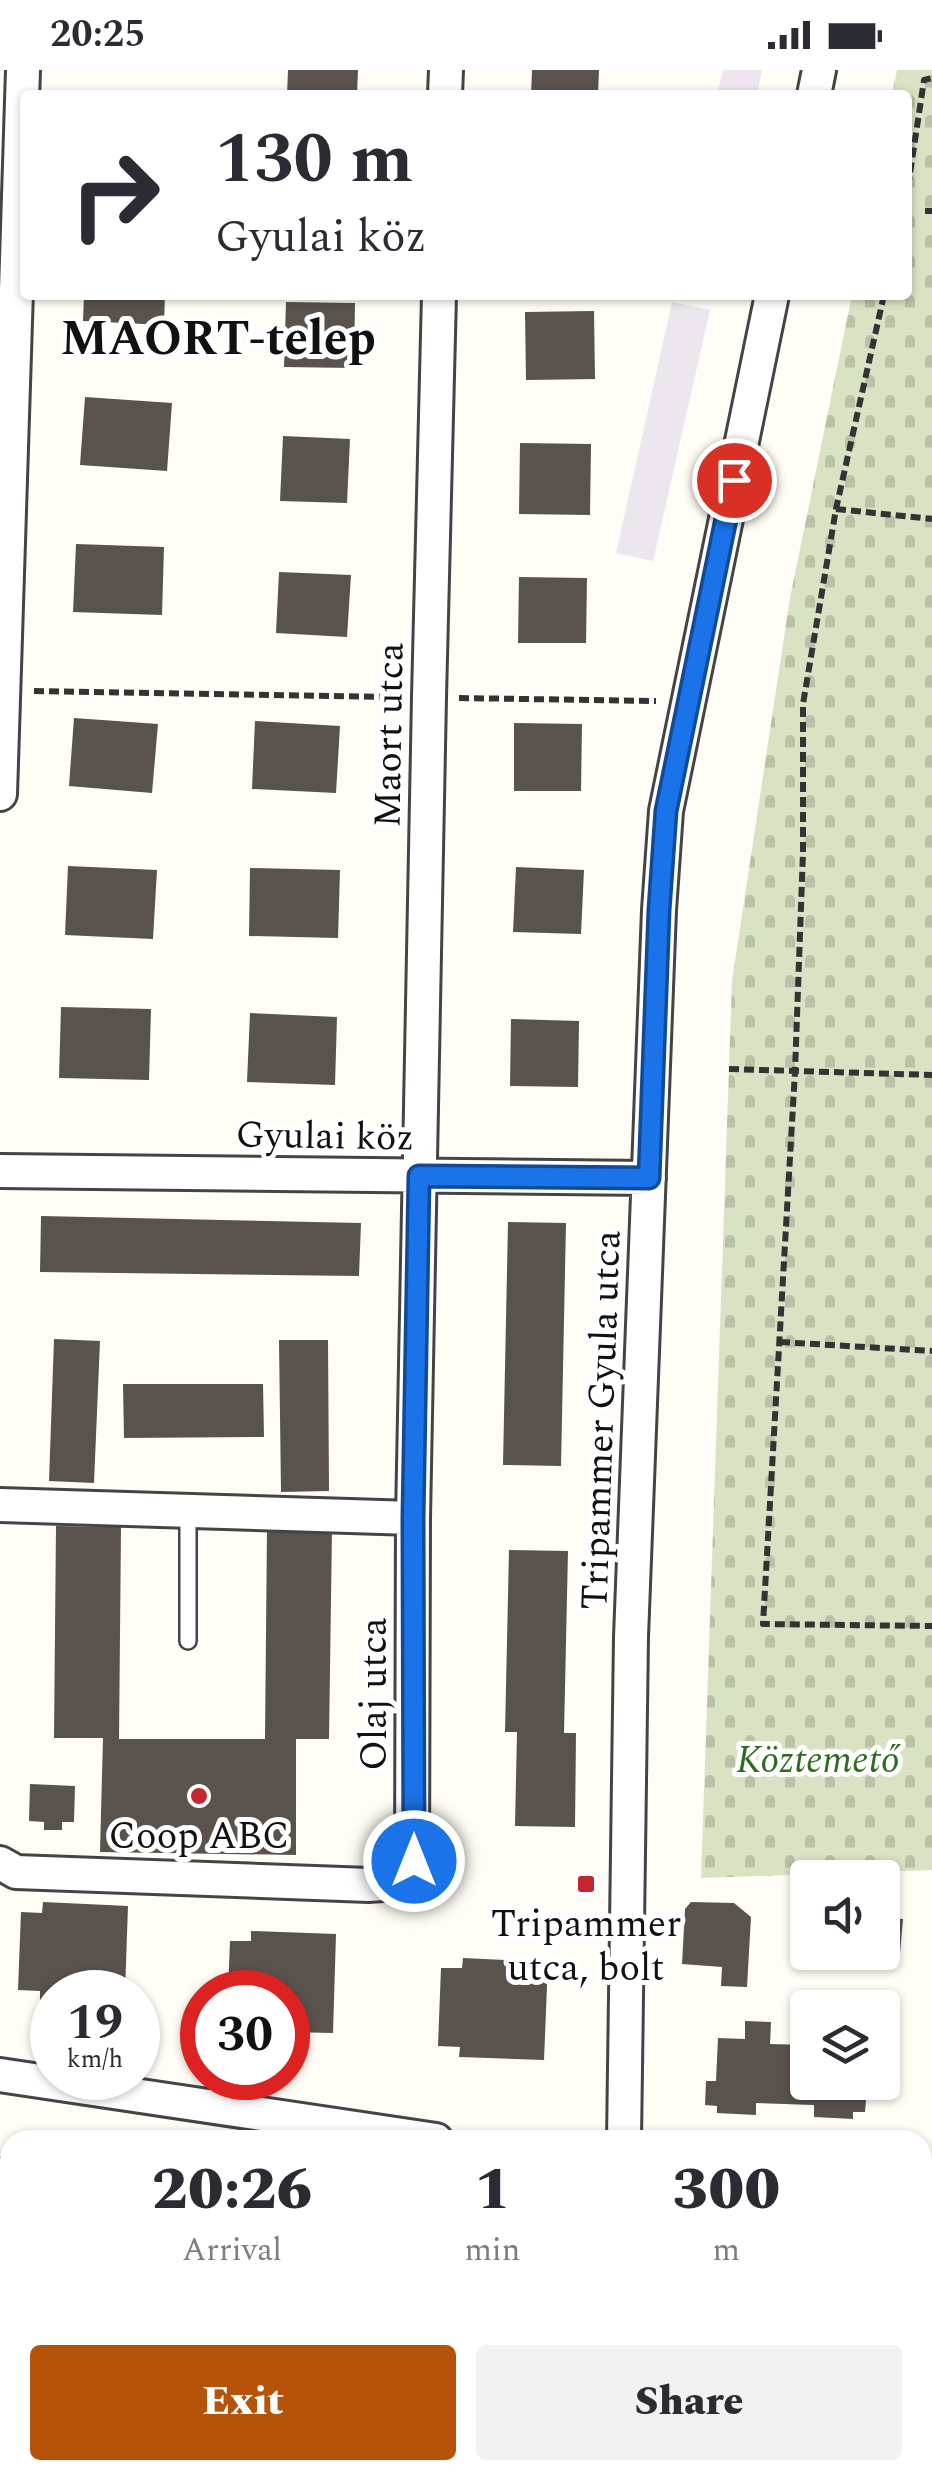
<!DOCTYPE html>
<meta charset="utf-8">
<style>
:root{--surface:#fff;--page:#f2f2f3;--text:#2b2b33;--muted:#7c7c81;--accent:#b45309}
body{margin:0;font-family:Spectral,serif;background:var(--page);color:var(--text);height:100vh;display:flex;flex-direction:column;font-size:38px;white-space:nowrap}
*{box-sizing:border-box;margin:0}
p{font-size:32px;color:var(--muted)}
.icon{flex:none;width:55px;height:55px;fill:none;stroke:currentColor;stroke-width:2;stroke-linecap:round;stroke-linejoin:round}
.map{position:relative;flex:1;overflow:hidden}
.drawer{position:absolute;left:0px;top:2060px;width:932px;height:350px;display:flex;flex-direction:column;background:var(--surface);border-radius:30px 30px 0 0;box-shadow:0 2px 8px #0004}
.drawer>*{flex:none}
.top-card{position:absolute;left:20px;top:20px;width:892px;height:210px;border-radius:10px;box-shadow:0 2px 8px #0004;background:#fff;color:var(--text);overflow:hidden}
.controls{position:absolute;left:790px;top:1790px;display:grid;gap:20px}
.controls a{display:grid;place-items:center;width:110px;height:110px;border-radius:10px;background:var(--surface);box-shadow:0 2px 8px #0004;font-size:50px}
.speed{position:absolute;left:30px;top:1900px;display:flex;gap:20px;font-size:50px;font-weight:700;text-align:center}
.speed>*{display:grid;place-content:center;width:130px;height:130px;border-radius:50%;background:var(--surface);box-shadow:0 2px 8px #0004;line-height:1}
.speed small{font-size:25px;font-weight:400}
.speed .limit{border:15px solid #d22;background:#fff;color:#111}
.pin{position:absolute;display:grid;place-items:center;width:85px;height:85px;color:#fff;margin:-42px;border:5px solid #fff;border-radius:50%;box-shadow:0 2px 10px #0007}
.me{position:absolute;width:110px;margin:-55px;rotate:0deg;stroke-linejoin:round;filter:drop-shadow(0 0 8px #0008)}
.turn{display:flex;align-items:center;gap:35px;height:210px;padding:0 30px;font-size:45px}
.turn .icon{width:130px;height:130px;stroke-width:2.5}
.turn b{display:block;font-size:70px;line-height:85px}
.eta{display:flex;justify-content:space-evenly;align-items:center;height:170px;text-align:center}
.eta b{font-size:60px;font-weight:800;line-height:70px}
.action{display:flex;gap:20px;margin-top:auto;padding:20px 30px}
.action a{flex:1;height:115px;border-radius:10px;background:var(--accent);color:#fff;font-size:40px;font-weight:800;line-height:115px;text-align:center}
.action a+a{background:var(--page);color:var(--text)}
.status{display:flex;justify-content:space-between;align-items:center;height:70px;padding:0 50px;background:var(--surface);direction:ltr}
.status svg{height:28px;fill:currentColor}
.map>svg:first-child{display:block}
.industrial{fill:#eee6ef}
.grass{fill:#d5ebbd}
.cemetery{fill:url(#cemetery-stones)}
.building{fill:#5a524d}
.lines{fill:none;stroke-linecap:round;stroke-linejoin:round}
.service-casing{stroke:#444;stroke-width:20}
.minor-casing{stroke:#444;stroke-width:38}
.path{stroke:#333;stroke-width:6;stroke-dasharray:10 5;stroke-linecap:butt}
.service{stroke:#fff;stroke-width:15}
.minor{stroke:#fff;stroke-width:32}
.route-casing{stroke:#114b97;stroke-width:25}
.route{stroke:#1a73e8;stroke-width:18}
.poi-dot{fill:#c4262e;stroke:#fff;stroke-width:4}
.labels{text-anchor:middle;stroke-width:10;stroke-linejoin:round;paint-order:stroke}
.street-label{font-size:38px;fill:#111;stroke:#fff}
.park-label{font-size:38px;font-style:italic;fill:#2f6b1f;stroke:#fff}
.poi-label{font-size:38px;fill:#111;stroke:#fff}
.district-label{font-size:48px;font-weight:bold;fill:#111;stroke:#fff}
</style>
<div class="status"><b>20:25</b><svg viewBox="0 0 49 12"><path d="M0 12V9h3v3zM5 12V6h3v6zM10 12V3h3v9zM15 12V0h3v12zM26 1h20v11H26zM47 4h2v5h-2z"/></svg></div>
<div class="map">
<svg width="932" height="2410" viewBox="0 0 932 2410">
<defs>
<pattern id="cemetery-stones" width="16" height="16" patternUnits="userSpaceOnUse" patternTransform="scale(2.5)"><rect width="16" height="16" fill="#d9e3c4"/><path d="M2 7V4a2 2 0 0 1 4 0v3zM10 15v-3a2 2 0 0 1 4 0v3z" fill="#b9c2a7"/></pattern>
</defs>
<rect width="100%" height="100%" fill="#fffdf5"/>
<path class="industrial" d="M723,0h39l-5,25h-40z
M672,232l38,8 -57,251 -37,-8z
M923,2176l9,1v233h-262v-10h252z"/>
<path class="grass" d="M0,2163h10v237h238l-3,10h-245z"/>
<path class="cemetery" d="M897,0h35v1800l-231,8 31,-897 58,-383 62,-303h56v-200h-16z"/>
<path class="building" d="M288,0h70l-1,25h-70z
M532,0h67l-1,25h-67z
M84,225h81l-1,30 -81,-4z
M286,232l69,1 -1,65 -70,-1z
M594,241l1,68 -69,1 -1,-68z
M85,327l87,6 -5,68 -87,-6z
M283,366l67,3 -3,64 -67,-2z
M520,373l71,1 -1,71 -71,-1z
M76,474l88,3 -2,68 -89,-3z
M279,502l72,3 -4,62 -71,-4z
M519,507l68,1 -1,65h-68z
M74,648l84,6 -6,69 -83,-7z
M255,651l85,5 -4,67 -84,-4z
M514,653l68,1 -1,67h-67z
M68,796l89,4 -4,69 -88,-4z
M516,797l68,3 -3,64 -68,-2z
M250,798l90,2 -2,68 -89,-2z
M61,937l90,2 -2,71 -90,-2z
M250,943l87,4 -2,68 -88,-3z
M511,949l68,2 -1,66 -68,-1z
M41,1146l320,7 -2,53 -319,-4z
M508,1152l58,1 -5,243 -58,-1z
M54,1269l46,2 -6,142 -45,-2z
M279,1270h49l1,151 -48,1z
M123,1314h140l1,53 -140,1z
M56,1456l65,1 -2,212h146l2,-212 65,1 -3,211h-33v116l-196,-3 3,-114h-49z
M509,1480l59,1 -4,182h12l-1,94 -60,-1 2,-94h-12z
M30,1714l45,2 -1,36h-12v8h-18v-8l-15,-1z
M43,1832l85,4 -3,86h-73v10l-12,-1v-10l-22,-1 3,-78 21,1z
M691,1832l43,1 17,14 -4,70 -26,-1 1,-19 -40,-3 3,-55z
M882,1848l21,1 -4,46 -44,-3 1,-10h26z
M251,1861l85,3 -3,99 -45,-1v-40h-60l2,-51h21z
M463,1888l85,4 -4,98 -85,-3 1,-10 -22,-1 3,-78h21z
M745,1951l26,1 -1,22 38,1v37h49v6h10l-2,24h-12v7l-39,-2v-12l-58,-2v12l-39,-2v-7l-12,-1 1,-24h10l2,-43 27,1z
M0,2086l10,2v55l-10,-1z
M922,2275h10v135h-65v-10h55z
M402,2400h30l-1,10h-30z
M727,2400h90v10h-90z"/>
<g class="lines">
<defs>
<path id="service" d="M188,1442v129"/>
<path id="minor" d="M445,25l1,-25
M814,25l5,-25
M0,724l23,-724
M0,1101l649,7
M0,1435l413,13
M0,1793l16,9 353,13c18,-1 31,-1 43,-17l1,-350 16,-821 10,-402
M0,2005l436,65
M624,2070l7,-503 28,-727 7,-99 106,-516
M922,2139l10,1
M284,2410l2,-10"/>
</defs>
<use href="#service" class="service-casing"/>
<use href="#minor" class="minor-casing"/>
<path class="path" d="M908,117l16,-107 8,-2
M925,141h7
M884,225l-48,214 -33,195v148l-8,219 -32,553 169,2
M836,439l96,10
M34,621l362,6
M459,628l197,3
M729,999l203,6
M780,1272l152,9"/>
<use href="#service" class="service"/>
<use href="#minor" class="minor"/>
</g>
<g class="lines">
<defs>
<path id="route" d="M414,1791l-1,-343 6,-342 230,2 10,-268 7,-99 68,-331"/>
</defs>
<use href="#route" class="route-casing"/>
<use href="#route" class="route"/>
</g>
<g class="poi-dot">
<circle cx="199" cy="1726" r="10"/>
<rect x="576" y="1804" width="20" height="20" rx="5"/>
</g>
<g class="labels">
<g class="street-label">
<text transform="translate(388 665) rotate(-89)" y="13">Maort utca</text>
<text transform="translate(325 1065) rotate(1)" y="13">Gyulai köz</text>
<text transform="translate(600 1350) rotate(-88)" y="13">Tripammer Gyula utca</text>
<text transform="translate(373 1624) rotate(-90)" y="13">Olaj utca</text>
</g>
<g class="park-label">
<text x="818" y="1702">Köztemető</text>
</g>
<g class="poi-label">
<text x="199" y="1778">Coop ABC</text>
<text x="586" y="1866">Tripammer<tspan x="586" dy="44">utca, bolt</tspan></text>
</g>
<g class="district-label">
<text x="218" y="284">MAORT-telep</text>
</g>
</g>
</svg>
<div class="controls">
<a><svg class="icon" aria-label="sound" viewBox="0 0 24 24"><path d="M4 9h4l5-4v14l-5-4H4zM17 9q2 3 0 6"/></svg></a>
<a><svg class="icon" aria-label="layers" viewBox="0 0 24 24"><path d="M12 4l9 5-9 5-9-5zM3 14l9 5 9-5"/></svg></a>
</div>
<div class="speed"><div>19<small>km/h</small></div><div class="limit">30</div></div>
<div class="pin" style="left:734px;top:410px;background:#d93025"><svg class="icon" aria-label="arrive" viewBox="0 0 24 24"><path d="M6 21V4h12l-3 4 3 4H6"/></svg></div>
<svg class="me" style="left:414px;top:1791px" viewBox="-20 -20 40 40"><circle r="17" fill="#1a73e8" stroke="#fff" stroke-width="3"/><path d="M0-11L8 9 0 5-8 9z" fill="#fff"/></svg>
<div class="top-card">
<div class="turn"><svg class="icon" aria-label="right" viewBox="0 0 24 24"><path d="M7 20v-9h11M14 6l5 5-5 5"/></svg><div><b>130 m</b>Gyulai köz</div></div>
</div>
<section class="drawer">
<div class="eta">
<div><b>20:26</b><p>Arrival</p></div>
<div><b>1</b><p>min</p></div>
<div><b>300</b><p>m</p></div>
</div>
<div class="action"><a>Exit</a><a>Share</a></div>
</section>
</div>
